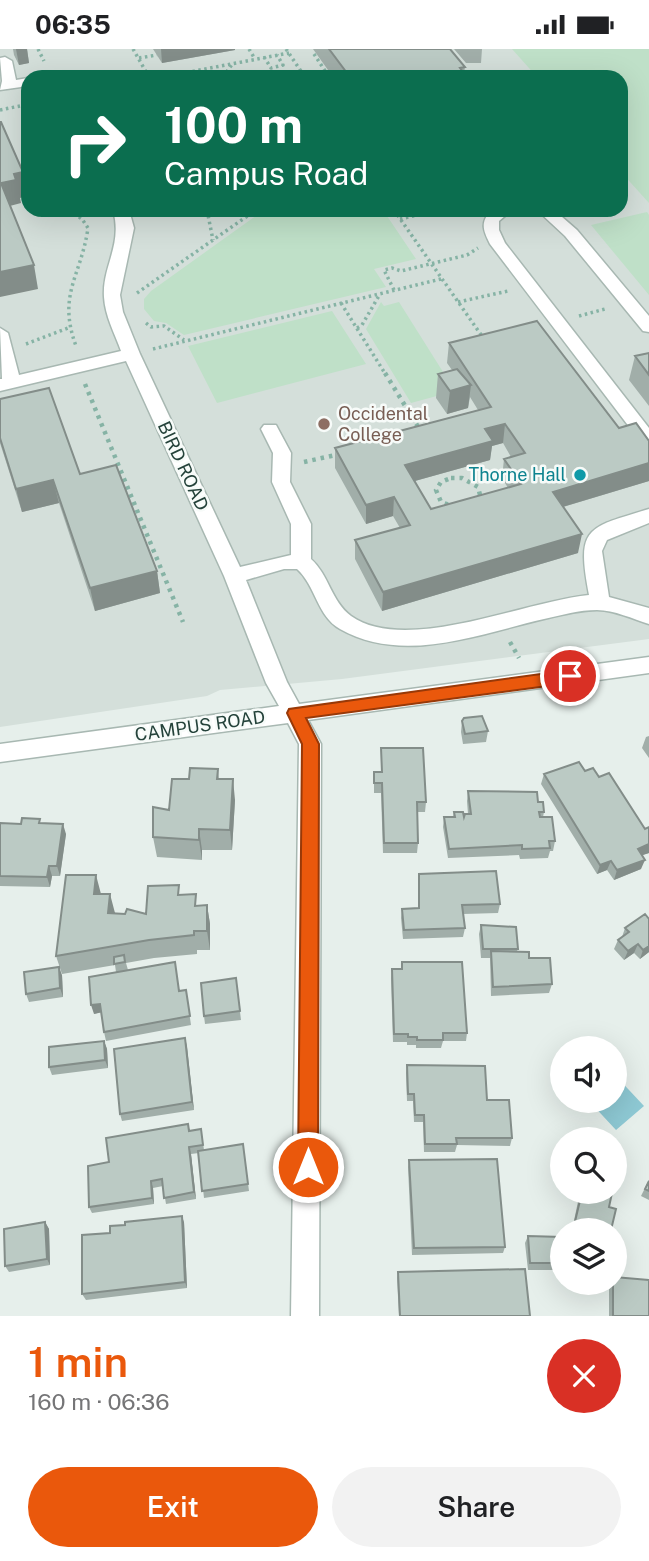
<!DOCTYPE html>
<meta charset="utf-8">
<style>
:root{--surface:#fff;--page:#f2f2f2;--text:#202124;--muted:#757577;--accent:#ea580c}
body{margin:0;font-family:"Public Sans",sans-serif;background:var(--page);color:var(--text);height:100vh;display:flex;flex-direction:column;font-size:26px;white-space:nowrap}
*{box-sizing:border-box;margin:0}
p{font-size:23px;color:var(--muted)}
.icon{flex:none;width:38px;height:38px;fill:none;stroke:currentColor;stroke-width:2;stroke-linecap:round;stroke-linejoin:round}
.map{position:relative;height:1267px;overflow:hidden}
.sheet{display:flex;flex-direction:column;background:var(--surface);flex:1}
.sheet>*{flex:none}
.guide{position:absolute;left:21px;top:21px;width:607px;height:147px;border-radius:21px;box-shadow:0 7px 28px #0002;background:#0b6e4f;color:#fff;overflow:hidden}
.controls{position:absolute;left:550px;top:987px;display:grid;gap:14px}
.controls a{display:grid;place-items:center;width:77px;height:77px;border-radius:50%;background:var(--surface);box-shadow:0 7px 28px #0002;font-size:35px}
.pin{position:absolute;display:grid;place-items:center;width:60px;height:60px;color:#fff;margin:-30px;border:4px solid #fff;border-radius:50%;box-shadow:0 2px 7px #0007}
.me{position:absolute;width:77px;margin:-38px;rotate:0deg;stroke-linejoin:round;filter:drop-shadow(0 0 5px #0008)}
.turn{display:flex;align-items:center;gap:24px;height:147px;padding:0 28px;font-size:32px}
.turn .icon{width:91px;height:91px;stroke-width:2.5}
.turn b{display:block;font-size:49px;line-height:60px}
.round{display:grid;place-items:center;flex:none;width:74px;height:74px;border-radius:37px;background:var(--page)}
.headline{display:flex;align-items:center;justify-content:space-between;height:119px;padding:0 28px}
h1{font-size:42px;font-weight:600;line-height:52px;color:var(--accent)}
.button{display:flex;gap:14px;margin-top:auto;padding:14px 28px}
.button a{flex:1;height:80px;border-radius:42px;background:var(--accent);color:#fff;font-size:28px;font-weight:600;line-height:80px;text-align:center}
.button a+a{background:var(--page);color:var(--text)}
.status{display:flex;justify-content:space-between;align-items:center;height:49px;padding:0 35px;background:var(--surface);direction:ltr}
.status svg{height:19px;fill:currentColor}
.map>svg:first-child{display:block}
.built{fill:#d4dfda;fill-rule:evenodd}
.green{fill:#bfe0c8}
.water{fill:#8ec9d4}
.lines{fill:none;stroke-linecap:round;stroke-linejoin:round}
.minor-casing{stroke:#a8b8b2;stroke-width:3}
.path-far1{stroke:#86b3a5;stroke-width:3.5;stroke-dasharray:2.5 3.5;stroke-linecap:butt}
.path{stroke:#86b3a5;stroke-width:4.5;stroke-dasharray:3.5 5;stroke-linecap:butt}
.minor{fill:#fff;fill-rule:evenodd}
.wall{fill:#a1aea9;fill-rule:evenodd}
.shaded-wall{fill:#838d89}
.building{fill:#bbcac4;stroke:#838d89;stroke-width:2;fill-rule:evenodd}
.route{fill:#ea580c;stroke:#983908;stroke-width:2}
.education-dot{fill:#8d6e63;stroke:#f7fbf9;stroke-width:2.5}
.culture-dot{fill:#0f9aa8;stroke:#f7fbf9;stroke-width:2.5}
.labels{text-anchor:middle;stroke-width:5;stroke-linejoin:round;paint-order:stroke}
.education-label{font-size:18px;fill:#785e54;stroke:#f7fbf9;text-anchor:start}
.street-label{font-size:18px;fill:#24423a;stroke:#f7fbf9}
.culture-label{font-size:18px;fill:#0d838f;stroke:#f7fbf9;text-anchor:end}
</style>
<div class="status"><b>06:35</b><svg viewBox="0 0 49 12"><path d="M0 12V9h3v3zM5 12V6h3v6zM10 12V3h3v9zM15 12V0h3v12zM26 1h20v11H26zM47 4h2v5h-2z"/></svg></div>
<div class="map">
<svg width="649" height="1267" viewBox="0 0 649 1267">
<rect width="100%" height="100%" fill="#e6efeb"/>
<path class="built" d="M0,0h649v590l-307,40 -122,11 -13,6 -207,31zM28,28h593v133h-593z"/>
<path class="green" d="M512,0h137v154l-28,-31v-95h-84z
M264,161h119l33,49 -42,10 12,18 -202,48 -18,-12 -12,-2 -10,-12v-10l7,-8z
M647,163l2,3v80l-58,-70z
M381,253l3,4 15,-4 56,89 -44,12 -45,-74z
M332,262l34,53 -149,39 -29,-57z"/>
<path class="water" d="M614,1025l30,32 -28,24 -27,-29h25z"/>
<g class="lines">
<defs>
<path id="minor" d="M5,8l7,4 4,19 12,-2v8l-28,4 2,-9 -2,-23z
M48,24l10,1 2,3h-19z
M113,161h16l5,18 -14,67 3,17 17,42 100,213 51,-12v-31l-19,-42 1,-29 -12,-24 3,-4h12l15,28 -1,29 21,42v35c18,16 20,42 40,57 55,39 174,-15 238,-21 -13,-68 -3,-67 60,-86v14l-42,17 -5,11 7,46 40,11v16c-16,-5 -35,-14 -52,-14 -18,0 -35,5 -53,9 -65,15 -141,46 -204,10 -23,-13 -24,-43 -43,-60h-13l-38,11 41,102 12,22 350,-47v16l-341,47 13,24 -2,572h-28l8,-572 -11,-21 -288,39v-18l279,-38 -13,-23 -42,-107 -98,-215 -126,30v-12h2l-2,-51 8,5 11,42 102,-24c-6,-17 -16,-35 -17,-54 -2,-31 19,-52 9,-87z
M491,161h21l-13,11v9l6,13 144,185v19l-6,-2 -153,-201c-7,-14 -10,-21 1,-34z
M537,161h17l23,20 72,86v16l-6,-1 -78,-95z"/>
</defs>
<use href="#minor" class="minor-casing"/>
<path class="path-far1" d="M38,0l6,12
M133,0l16,28
M249,0l6,10
M286,0l19,28
M314,5l15,23
M264,8l7,11 12,-3 -6,-10
M139,9l18,-3
M187,25l13,3
M163,28l126,-24
M223,28l10,-14
M0,61l20,-4
M69,161l13,9 6,9c-7,49 -31,66 -12,118
M207,161l6,30
M394,161l90,129
M400,170l40,-9
M394,241l-10,-20 8,-2 9,3 66,-16 11,-7
M137,244l119,-83
M458,253l50,-11
M341,254l45,72
M579,267l26,-7
M146,274l5,4 13,-1 20,14
M357,279l5,-3 18,-31
M26,295l42,-16
M153,300l288,-70"/>
<path class="path" d="M385,324l35,57
M85,335l98,238
M304,413l36,-8
M451,429h11l16,9 2,8 -3,8 -19,5 -17,-6 -5,-12 5,-8z
M510,593l9,16"/>
<use href="#minor" class="minor"/>
</g>
<path class="wall" d="M13,0h14l2,14 -10,2 -5,-10z
M153,0h82v1l-73,13z
M313,0h137l15,18 -1,6 3,4h-134z
M454,0h28l-1,14h-15z
M449,294l170,85 30,13v40l-86,26 15,46 -196,58 -27,-52v-19l45,-12 -7,-12 -27,8 -31,-56v-20l143,-38 -8,-13 -2,11 -21,6 -11,-16 2,-24 14,-4 -5,-7zM503,394l8,14 -7,2 -2,19 6,10 -77,21 -16,-28 75,-21 2,-14z
M649,304v53l-20,-26 6,-24z
M0,350l157,172 3,22 -65,18 -36,-108 -37,9 -22,-69z
M462,672l26,10 -2,11 -23,2 -2,-12z
M649,687v22l-7,-10 4,-11z
M381,699l45,54 -1,10h-8l1,31 -1,10h-34l-2,-60h-7v-21h7z
M218,720l1,10 16,21 -3,50h-30v10l-45,-3 -4,-20 36,-58z
M585,722l14,6 46,52 4,-2v26l-7,2 -1,14 -27,11 -7,-10 -10,4 -56,-90 3,-10z
M468,742l70,11 6,10 -1,5 12,24 -2,10h-3l-2,7 -28,1 -1,-4 -71,3 -5,-31 1,-10h9l1,-5 10,5 4,-3 -1,-13z
M0,774h41l25,11 -6,42h-8l-2,11 -50,-1z
M419,825l81,30 -2,9 -35,1 2,14 -2,9 -60,2 -2,-21 1,-9 16,-1z
M101,845l14,19 31,1 34,-19 18,11 9,-1 3,19v26h-13v4l-43,4 -28,5 2,7 52,21 6,-1 5,35 -85,16 -2,-9 -3,-20 -7,2 22,-42 -1,-7 -53,9 -6,-18z
M649,870v33l-9,7 -6,-6 -10,7 -10,-11 4,-9 4,-3 3,-9z
M481,876l37,24 -1,2 12,7 23,26 -3,9 -58,3 -1,-38h-9l-2,-24z
M402,913l65,71 -1,8h-23l-2,7h-25v-3h-9v-3h-14l-2,-64 1,-9h9z
M62,926l1,22 -34,5 -3,-8z
M236,929l5,42 -36,4 -1,-8z
M185,989l9,72 -72,11 -2,-7z
M104,992l3,8 1,19 -56,7 -3,-8z
M407,1016l80,35 25,38 -2,8 -53,-1 -2,7h-31l-1,-30h-9l-1,-21h-6l-1,-28z
M188,1075l2,7 11,-2 3,21 39,-6 6,47 -45,7 -5,-45 -8,1 5,45 -30,5 -3,-18 -10,2 1,16 -62,9 -3,-6 20,-45z
M409,1111l96,87 -2,6 -91,2 -4,-88z
M649,1131v20l-8,-4z
M580,1143h27l4,38h-39z
M45,1173l4,7 1,36 -41,7 -4,-6z
M184,1173l3,66 -101,12 -4,-6 28,-61z
M528,1187l34,1 -1,33h-33l-3,-27z
M398,1223l132,44h-131l-2,-38z
M609,1234h5l35,33h-40z"/>
<path class="shaded-wall" d="M16,0h11l2,14 -10,2z
M161,0h74v1l-73,13z
M23,123l4,24 -7,2 1,5 -15,4 -5,-24 13,-9z
M34,216l4,24 -38,8v-25z
M471,336l-3,23 -21,6 3,-23z
M505,375l-2,19 -11,3 -2,14 -86,24 1,-19 80,-36z
M649,414v18l-100,30 4,-19z
M53,431l6,23 -37,9 -6,-23z
M394,448l-1,19 -27,8v-19z
M582,485l-4,19 -196,58 1,-19z
M157,522l3,22 -65,18 -5,-23z
M233,730l2,21 -3,50 -2,-20z
M63,775l3,10 -6,42 -3,-10z
M199,780l3,21v10l-3,-20z
M649,795v9l-15,5 4,-9z
M645,811l-4,9 -27,11 3,-10z
M611,812l-4,9 -10,4 3,-9z
M49,817l3,10 -2,11 -3,-10z
M96,826l5,19h-7z
M110,845l5,19h-7z
M207,856l3,19v26l-3,-19z
M638,895l-4,9 -10,7 4,-9z
M649,897v6l-9,7 3,-9z
M59,918l3,8 1,22 -3,-9z
M100,955l3,8 -9,2 -3,-9z
M185,989l2,8 7,64 -2,-8z
M104,992l3,8 1,19 -3,-8z
M189,1098l2,7 5,45 -2,-7z
M151,1132l2,7 1,16 -2,-6z
M182,1167l2,6 3,66 -2,-6z
M45,1173l4,7 1,36 -3,-6z"/>
<path class="building" d="M329,0h121l15,18 -5,1 7,9h-117z
M0,73h1l22,50 -9,2 2,6 -15,3 33,82 -34,7z
M537,272l82,107 17,-5 13,18v22l-96,29 29,42 -199,58 -28,-52 55,-15 -16,-28 -28,8 -31,-57 156,-41 -42,-64zM505,375l20,29 -21,6 17,25 -90,25 -26,-44 88,-24 -8,-12z
M649,304v22l-14,-19z
M457,320l14,16 -21,6 -12,-17z
M49,339l31,86 36,-9 41,106 -67,17 -37,-108 -37,9 -16,-51v-39z
M482,667l6,15 -23,3 -3,-13 2,-3z
M381,699h42l3,54h-9l1,41h-34l-2,-60h-8v-11h8z
M579,713l6,9 8,-3 6,9 10,-4 36,56 4,-2v17l-11,5 7,11 -28,10 -6,-9 -11,4 -56,-91z
M190,719l28,1 -1,10h16l-3,51 -31,-1v11l-46,-3v-30l16,3 3,-31h17z
M468,742l69,1 1,10h5l1,10h-5l1,5h12l3,24h-6l1,7 -28,1v-4l-73,4 -5,-32h11l-1,-5h9l1,5 1,-3h6z
M22,769l18,1 -1,4 24,1 -6,42h-8l-2,11 -47,-1v-53l21,1z
M496,822l4,33 -38,1 3,23 -61,2 -2,-21 17,-1v-34z
M66,826h30l-2,19h16l-2,19 17,1 2,-5 19,5 2,-28 31,-1 -1,10 18,-1 -1,12 12,-1v26h-13v4l-45,5 -93,16z
M645,865l4,5v27l-6,4 -5,-6 -10,7 -10,-11 11,-8 -4,-4z
M481,876l35,2 2,22h-35z
M491,902l38,1v6h21l2,26 -59,3z
M124,906l1,7 -11,2v-7z
M175,913l4,29 7,-1 4,26 -86,16 -4,-28 -9,1 -2,-28z
M402,913h60l5,71h-24v7h-26v-3h-9v-3h-14l-2,-65h10z
M59,918l1,21 -34,6 -2,-22z
M236,929l4,33 -36,5 -3,-33z
M185,989l7,64 -72,12 -6,-65z
M104,992l1,19 -56,7v-20z
M407,1016l78,1 2,34h22l3,38h-56l1,6h-32l-1,-29h-9l-1,-21h-6z
M188,1075l1,7 12,-2 2,16 -14,2 5,45 -30,6 -2,-19 -11,2 1,17 -63,9 -1,-41 21,-4 -3,-24z
M243,1095l5,40 -46,7 -4,-40z
M497,1110l8,88 -91,1 -5,-88z
M649,1132v10l-4,-2z
M582,1143h25l5,1 -3,14 7,2 -5,21h-38z
M182,1167l3,66 -103,12v-59l28,-2v-7l15,-1v-3z
M45,1173l2,37 -42,7 -1,-37z
M528,1187l34,1v26h-32z
M525,1220l5,47h-130l-2,-44z
M614,1228l35,3v36h-36v-33h1z"/>
<path class="route" d="M570,621l8,6 -8,7 -264,35 13,26 -1,423 -3,7 -7,3 -7,-3 -3,-7 4,-423 -15,-31 2,-4z"/>
<circle class="education-dot" cx="324" cy="375" r="7"/>
<circle class="culture-dot" cx="580" cy="426" r="7"/>
<g class="labels">
<g class="education-label">
<text x="338" y="371">Occidental<tspan x="338" dy="21">College</tspan></text>
</g>
<g class="street-label">
<text transform="translate(183 417) rotate(65)" y="6">BIRD ROAD</text>
<text transform="translate(200 677) rotate(-8)" y="6">CAMPUS ROAD</text>
</g>
<g class="culture-label">
<text x="566" y="432">Thorne Hall</text>
</g>
</g>
</svg>
<div class="controls">
<a><svg class="icon" aria-label="sound" viewBox="0 0 24 24"><path d="M4 9h4l5-4v14l-5-4H4zM17 9q2 3 0 6"/></svg></a>
<a><svg class="icon" aria-label="search" viewBox="0 0 24 24"><circle cx="10" cy="10" r="6"/><path d="M15 15l6 6"/></svg></a>
<a><svg class="icon" aria-label="layers" viewBox="0 0 24 24"><path d="M12 4l9 5-9 5-9-5zM3 14l9 5 9-5"/></svg></a>
</div>
<div class="pin" style="left:570px;top:627px;background:#d93025"><svg class="icon" aria-label="arrive" viewBox="0 0 24 24"><path d="M6 21V4h12l-3 4 3 4H6"/></svg></div>
<svg class="me" style="left:308px;top:1118px" viewBox="-20 -20 40 40"><circle r="17" fill="#ea580c" stroke="#fff" stroke-width="3"/><path d="M0-11L8 9 0 5-8 9z" fill="#fff"/></svg>
<div class="guide">
<div class="turn"><svg class="icon" aria-label="right" viewBox="0 0 24 24"><path d="M7 20v-9h11M14 6l5 5-5 5"/></svg><div><b>100 m</b>Campus Road</div></div>
</div>
</div>
<section class="sheet">
<div class="headline"><div><h1>1 min</h1><p>160 m · 06:36</p></div><a class="round" style="background:#d93025;color:#fff"><svg class="icon" aria-label="close" viewBox="0 0 24 24"><path d="M6 6l12 12M18 6L6 18"/></svg></a></div>
<div class="button"><a>Exit</a><a>Share</a></div>
</section>
